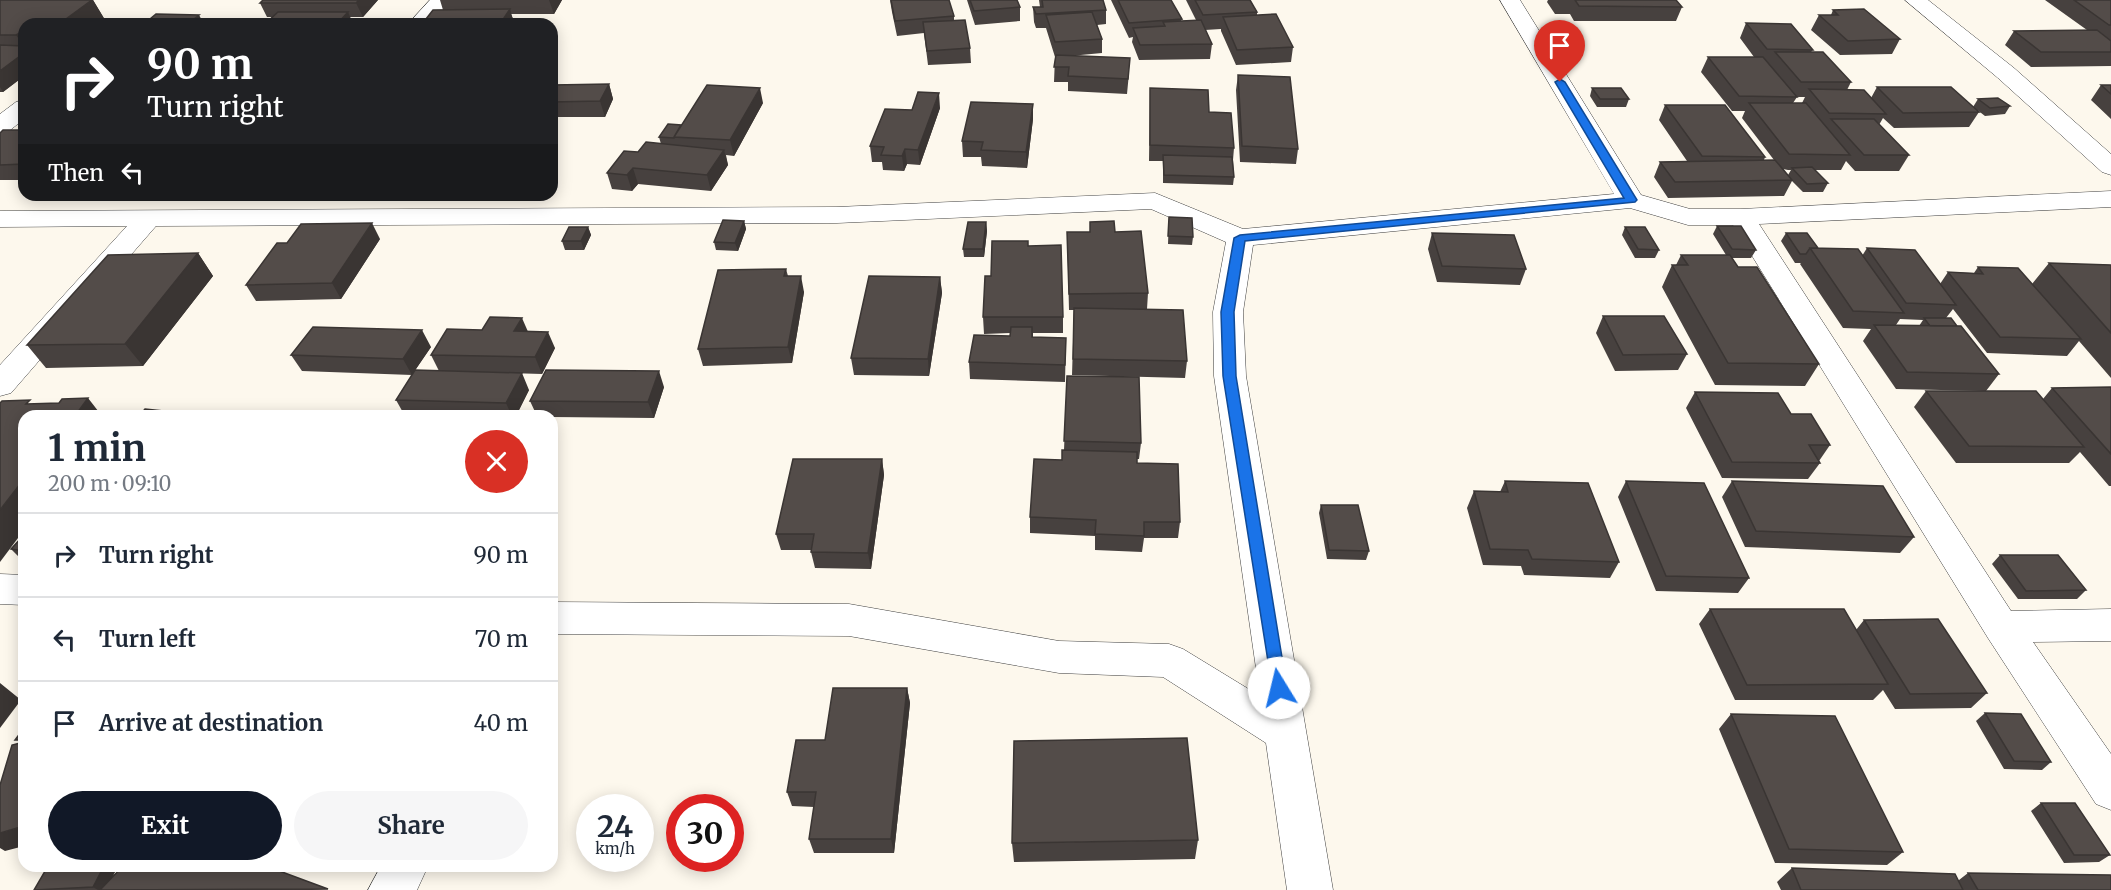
<!DOCTYPE html>
<meta charset="utf-8">
<style>
:root{--surface:#fff;--page:#f6f6f7;--text:#1f2937;--muted:#747a83;--line:#e0e1e3;--accent:#111827}
body{margin:0;font-family:Merriweather,serif;background:var(--page);color:var(--text);height:100vh;display:flex;flex-direction:column;font-size:22px;white-space:nowrap}
*{box-sizing:border-box;margin:0}
p{font-size:20px;color:var(--muted)}
.icon{flex:none;width:33px;height:33px;fill:none;stroke:currentColor;stroke-width:2;stroke-linecap:round;stroke-linejoin:round}
.map{position:relative;flex:1;overflow:hidden}
.details{position:absolute;left:18px;top:410px;width:540px;height:462px;display:flex;flex-direction:column;background:var(--surface);border-radius:18px;box-shadow:0 3px 15px #0003}
.details>*{flex:none}
.top-card{position:absolute;left:18px;top:18px;width:540px;height:183px;border-radius:18px;box-shadow:0 3px 15px #0003;background:#202124;color:#fff;overflow:hidden}
.speed{position:absolute;left:576px;top:794px;display:flex;gap:12px;font-size:30px;font-weight:700;text-align:center}
.speed>*{display:grid;place-content:center;width:78px;height:78px;border-radius:50%;background:var(--surface);box-shadow:0 3px 15px #0003;line-height:1}
.speed small{font-size:15px;font-weight:400}
.speed .limit{border:9px solid #d22;background:#fff;color:#111}
.pin{position:absolute;display:grid;place-items:center;width:51px;height:51px;color:#fff;margin:-62px -26px;border-radius:50% 50% 50% 0;rotate:-45deg;box-shadow:0 0 6px #0007}
.pin .icon{rotate:45deg}
.me{position:absolute;width:66px;margin:-33px;rotate:351deg;stroke-linejoin:round;filter:drop-shadow(0 0 4px #0008)}
.turn{display:flex;align-items:center;gap:21px;height:126px;padding:0 30px;font-size:27px}
.turn .icon{width:78px;height:78px;stroke-width:2.5}
.turn b{display:block;font-size:42px;line-height:51px}
.then{display:flex;align-items:center;height:57px;padding:0 30px;background:#0003;gap:12px;font-size:22px}
.round{display:grid;place-items:center;flex:none;width:63px;height:63px;border-radius:32px;background:var(--page)}
.head{display:flex;align-items:center;justify-content:space-between;height:102px;padding:0 30px}
h1{font-size:36px;font-weight:700;line-height:45px}
.button{display:flex;gap:12px;margin-top:auto;padding:12px 30px}
.button a{flex:1;height:69px;border-radius:36px;background:var(--accent);color:#fff;font-size:24px;font-weight:700;line-height:69px;text-align:center}
.button a+a{background:var(--page);color:var(--text)}
ul{padding:0;list-style:none}
li{display:flex;align-items:center;gap:18px;height:84px;padding:0 30px;border-top:2px solid var(--line)}
li div{flex:1}
li b{display:block;font-size:22px}
li em{font-style:normal}
.map>svg:first-child{display:block}
.lines{fill:none;stroke-linecap:round;stroke-linejoin:round}
.minor-casing{stroke:#3f3f3f;stroke-width:1}
.minor{fill:#fff;fill-rule:evenodd}
.wall{fill:#47413f;fill-rule:evenodd}
.shaded-wall{fill:#3a3533}
.building{fill:#534c49;stroke:#3a3533;stroke-width:1.5}
.route{fill:#1a73e8;stroke:#114b97;stroke-width:1.5}
</style>
<div class="map">
<svg width="2111" height="890" viewBox="0 0 2111 890">
<rect width="100%" height="100%" fill="#fdf8ed"/>
<g class="lines">
<defs>
<path id="minor" d="M430,0h22l-21,24h-23z
M1500,0h20l121,195 49,14h51l370,-18v16l-352,17 252,387 100,-2v32l-78,1 78,112v56l-15,-6 -108,-166 -255,-413h-45l-58,-17 -377,37 -10,67 3,64 87,514h-46l-21,-147 -103,-66 -104,-4 -210,-37 -297,-2v-32l297,2 210,37 110,3 14,5 77,47 -46,-320 -1,-64 13,-70 -75,-33 -314,14 -681,3 -145,167 -11,3v-31l127,-139 -127,1v-16l837,-4 318,-14 88,36 371,-35z
M1905,0h23l86,68 97,86v21l-9,-3 -104,-94z
M24,100v19l-15,12 -9,2v-19l16,-12z
M0,574l24,1v30l-24,-1z
M381,866h47l-11,24h-49z"/>
</defs>
<use href="#minor" class="minor-casing"/>
<use href="#minor" class="minor"/>
</g>
<path class="wall" d="M0,0h93l12,20 -6,4h-75v52l-21,16h-3z
M378,0l-15,17h-13l3,7h-88l7,-7h-5l-7,-14z
M440,0h122l-8,14h-43l4,9 -72,-13z
M890,0l64,16v4l16,28 1,15 -43,2 -4,-32 -27,3 -5,-24z
M967,0h50l3,7v14l-45,4z
M1039,0h64l3,10v14l-9,1 5,14v14l-32,3 59,17 -2,21 -59,-3v-9h-14l1,-25 -9,-29h-10l-2,-6 -1,-15h7z
M1111,0h60l11,19 -1,2 15,-1 -10,-20h64l7,12v3l36,32 -2,15 -55,3 -15,-34v-2l-16,1 7,14 -2,15 -71,1 -7,-18 1,-5 -4,1z
M1548,0h128l6,7 -6,14h-102l-4,-7h-15l-8,-12z
M2045,0h66v66l-80,1 -26,-22 9,-14 73,-1z
M1833,10l67,29 -8,15 -52,1 -29,-25 8,-15h12z
M1746,23l67,27 -2,2 40,30 -4,8 24,8 6,-11 96,20 5,-8 32,7 -5,8 -20,2 -9,-7 3,3 -10,15 -75,1 -11,-10 -4,7 30,30 -10,16h-44l-9,-10 -5,9h-26l13,13 -5,9h-20l-11,-11 -8,15 -116,2 -14,-21 6,-15 27,-1 -28,-41 6,-15 100,52 -1,3h10l-32,-42 3,-7h-13l-31,-39 7,-15h46l-14,-19zM1797,97h8l-3,6h-9zM1783,169l5,1h3l-3,5z
M1238,75l60,74 -2,15 -56,-2 -4,-72z
M609,84l4,15 -8,18h-53v-32z
M2101,85h10v34l-20,-19z
M1150,88l59,24 25,36 -1,12 1,17 -1,8 -70,-2v-22h-14z
M1592,88l37,11 -3,8h-29l-7,-11z
M763,103l-29,53 -8,-1 2,10 -17,26 -73,-7 -6,7 -20,-2 -5,-16 31,-21 23,-8 -2,-7 22,-12z
M940,108l-20,57 -13,-1 -3,7 -21,-1 -1,-8h-10l-2,-16 42,-36z
M1033,119l-6,49 -45,-2 -1,-9h-18l-1,-16z
M24,130v50h-24v-47z
M1169,217l24,20 -1,8 -24,-1z
M744,221l2,8 -8,22 -22,-1 -2,-8z
M986,222l1,9 -3,26h-20l-1,-8z
M1717,226l39,24 -5,8h-19l6,9 81,97 -14,22 -90,-1 -53,-98 10,-22h4l5,-10h45l-13,-21z
M588,227l3,8 -7,15h-19l-3,-9z
M1625,227l34,23 -4,8h-20l-13,-23z
M1067,232h48l33,61 -1,16 40,52 -2,17 -113,-3 2,-65h-5z
M1432,233l94,36 -6,16 -83,-3 -9,-33z
M1786,233l32,15 44,8 5,-8 73,36 8,-12 26,1 4,-6 54,17 17,-21 62,2v113l-32,-37 -12,15 -80,-3 -34,-44 -7,9 53,56 -13,17 -90,-2 -33,-48 8,-12 -28,-1 -43,-64 1,-1h-6l-14,-22zM1900,319l23,1 -4,6 -23,-1z
M380,239l-39,60 -85,2 -10,-16z
M1028,246l35,71v16h-30v4l33,1 -1,44 -95,-3 -1,-17 41,-26v-3l-26,1 -1,-17 8,-41z
M198,253l15,23 -70,90 -97,2 -19,-23z
M786,269l2,7 16,16 -12,71 -89,3 -5,-17z
M940,277l2,16 -13,83 -75,-1 -3,-17z
M1603,316l84,38 -9,16 -63,1 -19,-38z
M528,332l27,16 -13,26 -103,-3 -8,-16z
M431,347l-16,23 114,20 -13,26h-111l-9,-16 16,-25 -110,-4 -11,-16z
M1067,376l74,67 -2,16h-2v4l43,59 -2,16h-34l-2,14 -47,-2v-14l-65,-3v-16l32,-57 2,-10z
M664,387l-10,31 -102,-1v-1h-15l-7,-15z
M2111,387v99h-2l-29,-34 -11,11h-113l-42,-56 12,-16 117,8 9,-11z
M1695,392l96,22 39,31 -11,16 1,2 -12,16 -86,-1 -36,-70z
M882,459l2,16 -13,94 -56,-1 -4,-16 1,-2h-31l-5,-16z
M1505,481l114,81 -9,16 -86,-3 -3,-9 -38,-1 -16,-57 7,-17 26,1z
M1626,481l123,97 -11,15 -82,-2 -38,-94z
M1732,481l182,56 -14,16 -155,-6 -23,-50z
M1321,505l48,46 -3,9 -39,-1 -8,-46z
M24,535v27l-13,-13z
M2000,555l86,35 -9,9h-59l-26,-35z
M1710,609l146,21 8,-10 123,73 -16,15 -76,1 -12,-19 -10,10h-138l-36,-76z
M907,688l3,15 -16,150h-80l-5,-14 5,-32 -22,-1 -5,-14 38,-52z
M1985,713l66,49 -9,8 -38,-1 -28,-48z
M1731,714l172,138 -16,13 -112,-2 -56,-134z
M2041,803l69,52 -11,7 -35,1 -33,-52z
M1198,840l-3,19 -181,3 -2,-19z
M118,866l-6,12 217,12h-295z
M1792,868l167,12 9,-7 143,17h-330l-4,-8z"/>
<path class="shaded-wall" d="M93,0l12,20 -6,4h-40z
M359,0h19l-15,17 -7,-14z
M549,0h13l-8,14z
M510,9l4,15h-14z
M348,12l5,12h-16z
M199,15l5,9h-16z
M24,31v15l-8,-11z
M24,53v23l-21,16 -3,-5v-16z
M609,84l4,15 -8,18 -5,-16z
M760,88l3,15 -29,53 -4,-16z
M939,93l1,15 -20,57 -2,-15z
M1033,104v15l-6,49 -1,-16z
M905,149l2,15 -3,7 -2,-15z
M724,150l4,15 -17,26 -4,-16z
M633,168l5,16 -6,7 -5,-16z
M744,221l2,8 -8,22 -3,-8z
M986,222l1,9 -3,26 -1,-8z
M372,223l8,16 -39,60 -9,-16z
M588,227l3,8 -7,15 -3,-9z
M198,253l15,23 -70,90 -18,-22z
M801,276l3,16 -12,71 -4,-16z
M940,277l2,16 -13,83 -1,-17z
M522,318l7,16 -15,-3z
M422,330l9,17 -19,28 -9,-16z
M548,332l7,16 -13,26 -7,-17z
M659,371l5,16 -10,31 -6,-16z
M522,373l7,17 -13,26h-4l-6,-13z
M88,398l14,18h-27z
M882,459l2,16 -13,94 -3,-16z
M24,479v51l-24,32v-52z
M0,683l21,17 -21,28z
M907,688l3,15 -16,150 -3,-14z
M24,826v20l-19,5 -5,-3v-15z
M104,866h14l-13,24h-7l-5,-3z"/>
<path class="building" d="M0,0h92l-33,24h-35v7l-8,4h-16z
M263,0h96l-3,3h-96z
M891,0h58l5,16 -59,5z
M970,0h47l3,7 -46,4z
M1042,0h61l3,10 -70,4 -3,-7h10z
M1118,0h53l11,19 -53,4z
M1195,0h55l7,12 -54,3z
M1575,0h101l6,7 -103,-1z
M2074,0h37v25h-2z
M510,9l-10,15h-78l11,-14z
M1864,9l36,30 -52,2 -29,-26h19l-5,-5z
M278,12h70l-11,12h-72z
M1092,12l10,27 -47,3 -9,-27z
M156,14l43,1 -11,9h-44z
M1276,14l17,33 -56,3 -14,-33z
M965,20l5,28 -43,3 -4,-29z
M1201,20l11,24 -72,1 -7,-17 32,-2 -2,-4z
M1746,23l45,1 22,26 -46,-1z
M2097,30l14,11v11h-70l-27,-21z
M0,45l24,1v7l-24,18z
M1775,52h48l28,30h-50z
M1056,55l74,3 -2,21 -60,-3 1,-9h-15z
M1708,57h55l34,40 -58,-1z
M1238,75l52,2 8,72 -56,-3z
M609,84l-9,17 -48,1v-17z
M707,85l53,3 -30,52 -56,-3z
M2101,85h10v9z
M1877,87h74l28,25 -76,1z
M1150,88l58,2 1,22 22,1 3,35 -84,-3z
M1592,88h29l8,11h-29z
M1809,89l55,1 22,24 -57,-1z
M918,92l21,1 -21,57 -13,-1 -3,7 -21,-1 3,-8 -14,-1 15,-37 27,1z
M1998,98l12,8 -20,2 -12,-9z
M971,102l62,2 -7,48 -45,-2 2,-8 -21,-1z
M1749,103h57l44,52 -61,-1z
M1665,105h60l40,52 -63,-1z
M1831,119h43l35,36h-45z
M668,124l13,1 -7,12v1l-15,-1z
M3,130h21v34l-24,1v-32z
M646,142l78,8 -17,25 -74,-7 -6,7 -20,-2 17,-22 14,1z
M1163,155l69,2 2,20 -70,-2z
M1775,160l17,20 -117,2 -15,-20z
M1812,167l16,16 -21,1 -15,-16z
M1169,217l23,1 1,19 -25,-1z
M723,220l21,1 -9,22 -21,-1z
M1114,221l1,11 26,-1 7,62 -79,1 -2,-62h23v-10z
M968,222h18l-3,27h-20z
M372,223l-40,60 -86,2 31,-42h10l14,-19z
M1717,226h24l15,24 -24,-1z
M569,227h19l-7,14h-19z
M1625,227h20l14,23 -21,-1z
M1432,233l82,2 12,34 -84,-3z
M1786,233h21l11,15h-8l-4,6h-6z
M992,241h36v5l33,-1 2,72h-80l2,-41h6z
M1810,248l48,1 46,64 -51,-2z
M1867,248l48,2 41,55 -50,-2z
M198,253l-73,91 -98,1 81,-90z
M1681,255h49l8,12h19l62,97 -91,-1 -56,-98h16z
M2049,263l62,2v68z
M1978,267l40,1 63,71 -81,-2 -52,-65 35,2z
M786,269l-2,7h17l-13,71 -90,2 20,-79z
M869,276l71,1 -12,82 -77,-1z
M1074,308l109,2 4,51 -114,-2z
M1603,316h61l23,38 -64,1z
M490,317l32,1 -8,13 34,1 -13,25 -104,-2 16,-26 35,1z
M1924,318h27l6,8h-27z
M1874,325l87,1 38,48 -92,-2z
M313,327l109,3 -19,29 -112,-4z
M1011,327h21v10l34,1 -1,27 -96,-3 5,-27 36,1z
M415,370l107,3 -16,30 -110,-3z
M546,370l113,1 -11,31 -118,-1z
M1067,376l72,1 2,66 -77,-2z
M2111,387v67l-59,-66z
M1926,391h110l48,56 -115,-1z
M1695,392l83,1 13,21h20l19,31h-21l11,18 -88,-1z
M88,398l-13,18h-51v63l-24,31v-107l2,-2 28,-1 -4,4 33,-1 3,-4z
M145,409l66,7h-72z
M1062,450l75,2v11l41,1 2,58h-36v14l-49,-2 1,-14 -66,-3 4,-58 28,1z
M793,459h89l-14,94 -57,-1 3,-18h-38z
M1505,481l83,2 31,79 -87,-3 -4,-9 -38,-1 -16,-58 34,1z
M1626,481l78,2 45,95 -83,-2z
M1732,481l151,5 31,51 -158,-6z
M1321,505h37l11,46 -40,-1z
M24,535v16l-13,-2z
M2000,555h58l28,35 -60,1z
M1710,609h134l44,75 -141,1z
M1938,619l49,74 -77,1 -46,-74z
M833,688h74l-16,151h-82l7,-47h-29l9,-52h29z
M1985,713l36,1 30,48 -37,-1z
M1731,714l104,2 68,136 -114,-3z
M24,728v12h-9z
M1187,738l11,102 -186,3 2,-102z
M24,742v84l-24,7v-48l12,-40z
M2041,803h34l35,52h-36z
M48,866h56l-11,21 -59,3z
M123,866h143l62,23 -228,1z
M1792,868l163,6 8,16h-162z
M1968,873l143,2v15h-133z"/>
<path class="route" d="M1560,79l5,3 72,118 -2,2 -390,39 -11,71 2,64 51,312 -3,5 -5,2 -6,-2 -50,-317 -2,-64 13,-74 6,-3 384,-37 -69,-116z"/>
</svg>
<div class="speed"><div>24<small>km/h</small></div><div class="limit">30</div></div>
<div class="pin" style="left:1560px;top:82px;background:#d93025"><svg class="icon" aria-label="arrive" viewBox="0 0 24 24"><path d="M6 21V4h12l-3 4 3 4H6"/></svg></div>
<svg class="me" style="left:1279px;top:688px" viewBox="-20 -20 40 40"><circle r="19" fill="#fff"/><path d="M0-13L10 11 0 6-10 11z" fill="#1a73e8"/></svg>
<div class="top-card">
<div class="turn"><svg class="icon" aria-label="right" viewBox="0 0 24 24"><path d="M7 20v-9h11M14 6l5 5-5 5"/></svg><div><b>90 m</b>Turn right</div></div>
<div class="then">Then<svg class="icon" aria-label="left" viewBox="0 0 24 24"><path d="M17 20v-9H6M10 6l-5 5 5 5"/></svg></div>
</div>
<section class="details">
<div class="head"><div><h1>1 min</h1><p>200 m · 09:10</p></div><a class="round" style="background:#d93025;color:#fff"><svg class="icon" aria-label="close" viewBox="0 0 24 24"><path d="M6 6l12 12M18 6L6 18"/></svg></a></div>
<ul>
<li><svg class="icon" aria-label="right" viewBox="0 0 24 24"><path d="M7 20v-9h11M14 6l5 5-5 5"/></svg><div><b>Turn right</b></div><em>90 m</em></li>
<li><svg class="icon" aria-label="left" viewBox="0 0 24 24"><path d="M17 20v-9H6M10 6l-5 5 5 5"/></svg><div><b>Turn left</b></div><em>70 m</em></li>
<li><svg class="icon" aria-label="arrive" viewBox="0 0 24 24"><path d="M6 21V4h12l-3 4 3 4H6"/></svg><div><b>Arrive at destination</b></div><em>40 m</em></li>
</ul>
<div class="button"><a>Exit</a><a>Share</a></div>
</section>
</div>
